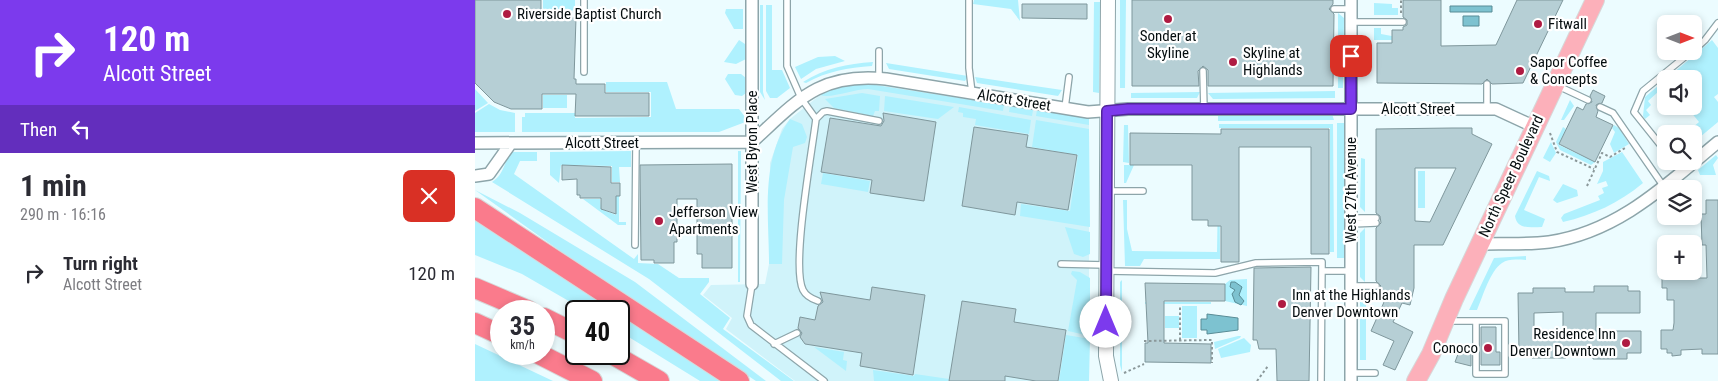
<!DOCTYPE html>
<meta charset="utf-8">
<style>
:root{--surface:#fff;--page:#f2f2f3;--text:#2b2b33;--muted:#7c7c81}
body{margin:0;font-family:"Roboto Condensed",sans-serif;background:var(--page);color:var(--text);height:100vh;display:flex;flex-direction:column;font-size:19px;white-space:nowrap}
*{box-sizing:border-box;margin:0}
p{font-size:16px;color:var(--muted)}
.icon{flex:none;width:28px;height:28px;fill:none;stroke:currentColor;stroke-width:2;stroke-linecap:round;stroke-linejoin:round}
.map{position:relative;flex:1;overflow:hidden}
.details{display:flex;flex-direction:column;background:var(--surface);width:475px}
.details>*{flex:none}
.hud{background:#7c3aed;color:#fff;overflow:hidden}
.needle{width:32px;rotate:90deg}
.fabs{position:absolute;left:1182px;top:15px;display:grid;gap:10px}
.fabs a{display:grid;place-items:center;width:45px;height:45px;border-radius:8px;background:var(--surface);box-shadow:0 2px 8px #0003;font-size:25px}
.speed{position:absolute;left:15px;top:300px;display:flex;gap:10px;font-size:25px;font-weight:700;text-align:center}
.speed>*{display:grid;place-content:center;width:65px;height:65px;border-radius:50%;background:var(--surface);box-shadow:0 2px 8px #0003;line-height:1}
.speed small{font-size:12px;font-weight:400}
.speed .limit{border:2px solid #111;border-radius:8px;background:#fff;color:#111}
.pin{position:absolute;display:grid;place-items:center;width:42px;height:42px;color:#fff;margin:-21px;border-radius:10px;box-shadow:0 2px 8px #0006}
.me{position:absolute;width:55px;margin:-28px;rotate:0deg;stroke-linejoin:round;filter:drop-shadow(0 0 4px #0008)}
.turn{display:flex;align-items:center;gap:18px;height:105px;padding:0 20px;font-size:22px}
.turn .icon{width:65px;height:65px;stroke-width:2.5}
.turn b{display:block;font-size:35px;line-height:42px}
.then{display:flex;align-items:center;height:48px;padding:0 20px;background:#0003;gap:10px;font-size:19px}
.round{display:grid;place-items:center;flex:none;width:52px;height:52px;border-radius:8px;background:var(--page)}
.summary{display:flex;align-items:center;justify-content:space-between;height:85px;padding:0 20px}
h1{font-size:30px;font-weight:700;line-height:38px}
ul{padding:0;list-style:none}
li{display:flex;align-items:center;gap:15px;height:70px;padding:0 20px}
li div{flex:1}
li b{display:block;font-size:19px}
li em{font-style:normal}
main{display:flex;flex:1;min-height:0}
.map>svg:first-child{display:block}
.built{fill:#d0f3fa}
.green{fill:#aff1fe}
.water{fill:#7dc2d0;stroke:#598c96}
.building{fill:#b6cfd5;stroke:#7f979c;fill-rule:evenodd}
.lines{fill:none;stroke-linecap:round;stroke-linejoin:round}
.service-casing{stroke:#8da5aa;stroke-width:8}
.minor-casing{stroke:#8da5aa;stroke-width:14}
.tertiary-casing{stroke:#8da5aa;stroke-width:16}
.primary-casing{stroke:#d7d8d9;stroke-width:20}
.motorway-casing{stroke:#d7d8d9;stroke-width:22}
.path{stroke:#8b989a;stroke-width:2;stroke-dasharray:2.5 2.5;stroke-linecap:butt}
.service{stroke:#fff;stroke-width:5.5}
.minor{stroke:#fff;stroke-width:11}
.tertiary{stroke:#fff;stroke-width:14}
.primary{stroke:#fcb0ba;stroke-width:18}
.motorway{stroke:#fa7b8c;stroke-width:20}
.route-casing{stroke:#51269a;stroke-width:12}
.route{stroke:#7c3aed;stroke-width:9}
.poi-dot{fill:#af1b42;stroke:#fff;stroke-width:2}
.labels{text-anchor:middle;stroke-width:4.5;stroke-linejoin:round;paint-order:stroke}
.poi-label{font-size:15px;fill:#050d0f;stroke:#fff;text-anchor:start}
.street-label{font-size:15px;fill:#050d0f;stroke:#fff}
</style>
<main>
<section class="details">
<div class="hud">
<div class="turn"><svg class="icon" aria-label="right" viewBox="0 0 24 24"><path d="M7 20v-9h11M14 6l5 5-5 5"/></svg><div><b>120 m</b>Alcott Street</div></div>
<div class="then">Then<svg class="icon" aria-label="left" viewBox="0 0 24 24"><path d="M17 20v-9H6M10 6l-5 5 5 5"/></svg></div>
</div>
<div class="summary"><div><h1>1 min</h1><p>290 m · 16:16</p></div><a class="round" style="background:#d93025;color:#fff"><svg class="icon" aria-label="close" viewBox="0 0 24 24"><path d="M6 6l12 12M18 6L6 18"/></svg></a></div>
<ul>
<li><svg class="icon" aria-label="right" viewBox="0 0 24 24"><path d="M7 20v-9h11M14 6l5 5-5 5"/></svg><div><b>Turn right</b><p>Alcott Street</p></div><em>120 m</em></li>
</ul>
</section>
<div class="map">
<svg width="1243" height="381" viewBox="0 0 1243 381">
<rect width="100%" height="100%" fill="#ecfcff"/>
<path class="built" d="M394,84l220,34v263h-294l-69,-52 6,-11 -29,-23 8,-10 54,-1 4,-20 1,-101 12,-34 8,-10 30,-24 10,-5z"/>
<path class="green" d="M68,0h32v7l-3,4 -29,-1z
M499,0h44l2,21 -9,-12 -38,-5z
M645,0h6l-1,88h-5z
M619,2h6l-1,91 -6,-1z
M899,3l18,1v4h6v7h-24z
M285,5h3v87l2,8 -5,-8z
M291,5h6v65h10l8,18 -13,10h-7l-4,-7z
M251,9h17v20h-9l-9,-16z
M863,13l6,5 -1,70h-5z
M899,28h7v6l16,3v3h-23z
M264,40l6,4 1,15 -10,5 -12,-2z
M1237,40l6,8v46l-4,3 4,5v20l-24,20v-8h-9l14,-12 -13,-16h8v-27h-28z
M360,56l10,5 -29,8 -15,10 -6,-12 23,-10z
M398,62l-1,4c-24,2 -45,5 -66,17l-3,-1c22,-14 44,-18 70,-20z
M411,63l82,13 -3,5 -76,-12z
M253,74h13l5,4v15l-4,3 -7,-1 -10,-16z
M500,77l87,13 -4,6 -81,-13z
M1191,79v18l-2,2 -6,-7 -10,9 3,4 -5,5 4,5 -5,4 -2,-3 2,-19z
M131,82h61l9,27h63l9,12 -29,11h-197v-15h3v-4h50v5l76,-1v-25h-45z
M388,84h6l135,21 -1,6 -135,-22c-14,0 -37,10 -48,6l21,-9z
M0,89l13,14 -13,8z
M860,91v7l-122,1 -5,-6z
M725,92l-3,6h-66v-5z
M387,93l18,3 -1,15h-4l-2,5 -39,-8 -9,-9z
M68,95h24v13h-24z
M410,96l69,11 -16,12 -54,-8z
M1095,100l4,6 -10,14h-3z
M14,104l11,6 15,3v19h-40v-19z
M535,106l23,4 -1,6 -23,-4z
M484,107l72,13 -2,14 -54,-9 1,-6 -13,-2v-4l-5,-1z
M562,110l52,8v7l-53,-9z
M743,114h114l2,6 -116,1z
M315,119l12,5 5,13 -2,6 -12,4 -9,53 -2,64h-13c0,-49 -9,-103 21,-145z
M561,120l53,9 1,98 -70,-11 1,-12 49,7 8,-56 -46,-8z
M862,123h7v135h-7z
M744,124h114l1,128h-4v-124h-111z
M649,125h4l1,38 -6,-1z
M1139,125l5,3 10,16 -15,9 -4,-9 5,-12 -3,-4z
M1088,127l3,2 -7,16 36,17 -4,3 -31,-15 -4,-8z
M744,132l1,127h-76l-4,7h-15l-2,-66h4v29l5,22 85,1z
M1076,142l5,11 -6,9 -7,-4z
M156,151v16h-12l1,15h-8v-16l-51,-1 -2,18 -9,-8v-23z
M263,151h3l-1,131h-2z
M37,152h25v9h-17l-6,13 120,85 4,-5v9l20,1 21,14h30v4l-9,12 30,24 -7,11 71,52h-13l-132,-102 -157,-97c13,-8 11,-20 20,-30z
M1147,152l21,31c-24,20 -50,32 -80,39l-2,-4 3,-4 36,-14 -2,-4 6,-3 -2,-5 6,-2 -2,-5 -9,3 6,-13v-9z
M1241,155l2,3 -5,7 3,10h-16l-2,-5z
M886,158l4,1v53l-5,-5z
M649,165h10l-8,18h-2z
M943,171h7v37h-7z
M1062,171l12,5 1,5 -11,-4 -15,33 21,9 -3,8c-11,0 -25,3 -27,-11z
M348,173l47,8 -2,11 -47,-8z
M1088,184l14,6 1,6 -21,7 -4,-3z
M0,190l45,23 115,69 131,99h-10l-193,-128z
M141,196h3v26h7v3h-8l-35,-26h17l1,10 15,6z
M0,218l253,163h-28l-81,-50v-20h-33l-64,-37 -47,-19z
M590,227l25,5v22l-7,3 -9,-3z
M890,228v54l-5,-5v-44z
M1192,236h26v4h-27v7h-9z
M1051,256v4c-7,0 -17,-2 -24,3 -12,8 -19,33 -25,47h-8l25,-52z
M597,271l8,1 10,6v58l-22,-5 9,-51 -6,-6z
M772,279v27l-22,-5v-17l5,-4z
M647,280v92l-2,-7v-83z
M891,292v68h-6v-62z
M670,302h66v2h-66z
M707,306h15v32h-15z
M690,316h14v12h-14z
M591,335l24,4 -1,42h-30z
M763,336h3l-1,2 -25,11 -1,-7z
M769,338l7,7 -1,7 -29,6 -3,-9z
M0,344l78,37h-78z
M339,347l30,5 -1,8 4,1 -1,10z
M398,370l41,6 1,-2 34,5 -1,2h-74z"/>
<path class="water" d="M975,6h42v6h-42z
M988,16h16v10h-16z
M756,282h4l7,5 -3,8 5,6 -3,4 -6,-3 -3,-8 3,-4 -5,-3z
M732,314l31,4v12l-31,4v-4h-6v-11h6z"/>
<path class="building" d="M0,0h66v14h15v4h20l-2,61h2v5h29v9h44v23h-74l1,-22h-34v15h-31l-17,-7 -19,-19z
M657,0h201v4l-4,5 5,5 -1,72h-125v-16l-5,-4 -5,5 1,15h-67z
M928,0h38v46l55,-1 21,-45h46l-40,83 -31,1 -5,-5 -5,5 -105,-1v-40h15v-13h11v-3l4,-2v-5l-4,-3z
M547,4h65v15l-65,-1z
M1118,90l12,6 -3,7 -6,2 2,6 -2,6 17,8 -18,37 -36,-18 18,-37 6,3 3,-6 6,-2 -2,-6z
M408,113l53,9 -12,79 -54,-8 2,-13 -51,-8 9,-54 51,8 3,-5z
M499,127l54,8 -2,12 51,8 -9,55 -51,-8 -2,13 -53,-9z
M977,128h20v6l20,10 -49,101h-29v43l-4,17 -8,-2 -9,19 20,10 -18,38 -12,-5 11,-24 -23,-10 18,-40h-13l5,-5 -5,-5v-53l5,-5 -1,-7 -4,-3v-84zM940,168h41l-26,54 -15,-1z
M746,129h108v125h-18v-107h-72v115h-18v-36h-13v-6h-16v-55h-62v-32l91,1z
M257,164v104h-30v-14h-5v-55h-20v43h-3v21h-20v-3h-13l-1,-95z
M87,165l49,2v16h9v13h-4v18l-15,-5v-11h-21v-3h-3v-16l-15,1z
M1231,200h12v154h-16v-5l-21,1v5l-9,1v-3h-5v-4h-6v-19h12l1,-7v-23h-7v-12h-5v-14l26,-1v5h19l-1,-33h-4l-1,-31h5z
M836,267l-2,114h-32l-1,-32h-17l-2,-9h-4l1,-72z
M670,283l80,1v17h-61v42l47,1v19l-66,-1v-19h3z
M1119,286h34v5h12v22h-44v18h45v22h-14v6h-34v-6h-27v5h-34v-6h-13l-1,-59h15v-5h32v4h29zM1088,312v19h-29v-18z
M397,287l53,8 -12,80 -53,-9 2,-13 -57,-9 -5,-7 2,-4 -4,-5 2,-11 15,3 3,-14 5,-4 -3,-10 50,8z
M487,301l54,8 -2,13 52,8 -8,51h-22l-31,-5v5h-56z
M1006,327h15v25h4v13h-19z
M986,346l10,4v16l-16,-4z"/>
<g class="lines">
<defs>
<path id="service" d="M109,0v72
M312,0v66l14,32 15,21
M494,0v68l3,25
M859,9h17
M876,22h52
M1219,50l11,-10 13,-17
M728,71l1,38
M404,78v-27
M1012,84v25
M1081,85l32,15
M1125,107l13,6 51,74
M590,108l4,-31
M1191,152l-32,-40 9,-21 49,-40
M1198,161l9,11
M633,191h35
M876,218h25
M876,224l25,-1
M160,245l1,-102
M586,264l45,1
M632,271l108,2 41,-10 66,-1 -1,119
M847,271h29
M277,284l-5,32 4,9 73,56
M876,286h25
M343,301c-6,-2 -12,-5 -15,-11 -12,-24 9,-138 13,-171l7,-7 4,-1 52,10
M973,321h57v53h-29v-53
M299,344l23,-11
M876,373h24"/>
<path id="minor" d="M277,0v284
M876,0v381
M0,143l277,-1c45,-41 67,-70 134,-63l202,33 40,-3h368l39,18
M0,176l14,-2 22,-31
M1005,244c22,-1 46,1 69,-2 69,-10 117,-57 169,-100"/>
<path id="tertiary" d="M633,0l-2,356 5,25"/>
<path id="primary" d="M941,381l15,-27 23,-55 141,-299"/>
<path id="motorway" d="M0,208l264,173
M0,288l54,23
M69,318l32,16
M0,323l26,12
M64,354l53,27
M137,354l47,27"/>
</defs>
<use href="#service" class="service-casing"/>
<use href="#minor" class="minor-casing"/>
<use href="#tertiary" class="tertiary-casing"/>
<use href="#primary" class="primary-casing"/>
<use href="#motorway" class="motorway-casing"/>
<path class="path" d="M926,13v-13
M1075,133l7,19 37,17
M1112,186l15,-33 8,4 15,-9
M705,340v-35
M669,341l68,-1v23
M649,373l20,-9
M782,381l11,-15"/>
<use href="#service" class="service"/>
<use href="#minor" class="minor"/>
<use href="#tertiary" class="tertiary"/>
<use href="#primary" class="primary"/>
<use href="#motorway" class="motorway"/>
</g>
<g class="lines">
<defs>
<path id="route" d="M631,322l1,-211 21,-2h223v-53"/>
</defs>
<use href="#route" class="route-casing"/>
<use href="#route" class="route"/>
</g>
<g class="poi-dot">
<circle cx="32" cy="14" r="5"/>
<circle cx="693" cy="19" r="5"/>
<circle cx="1063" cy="24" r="5"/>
<circle cx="758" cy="62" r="5"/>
<circle cx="1045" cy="71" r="5"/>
<circle cx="184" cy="221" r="5"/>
<circle cx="807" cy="304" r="5"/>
<circle cx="1151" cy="343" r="5"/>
<circle cx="1013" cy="348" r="5"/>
</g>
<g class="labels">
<g class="poi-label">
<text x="42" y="19">Riverside Baptist Church</text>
<text x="1073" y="29">Fitwall</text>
<text x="693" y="41" text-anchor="middle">Sonder at<tspan x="693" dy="17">Skyline</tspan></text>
<text x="768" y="58">Skyline at<tspan x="768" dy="17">Highlands</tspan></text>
<text x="1055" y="67">Sapor Coffee<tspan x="1055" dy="17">&amp; Concepts</tspan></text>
<text x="194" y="217">Jefferson View<tspan x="194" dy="17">Apartments</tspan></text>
<text x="817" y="300">Inn at the Highlands<tspan x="817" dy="17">Denver Downtown</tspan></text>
<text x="1141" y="339" text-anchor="end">Residence Inn<tspan x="1141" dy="17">Denver Downtown</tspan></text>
<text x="1003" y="353" text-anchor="end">Conoco</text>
</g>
<g class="street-label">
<text transform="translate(539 100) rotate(9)" y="5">Alcott Street</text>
<text x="943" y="114">Alcott Street</text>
<text transform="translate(277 142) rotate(-90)" y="5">West Byron Place</text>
<text x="127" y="148">Alcott Street</text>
<text transform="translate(1036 176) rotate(-65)" y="5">North Speer Boulevard</text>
<text transform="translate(876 190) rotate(-90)" y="5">West 27th Avenue</text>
</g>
</g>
</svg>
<div class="fabs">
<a><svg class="needle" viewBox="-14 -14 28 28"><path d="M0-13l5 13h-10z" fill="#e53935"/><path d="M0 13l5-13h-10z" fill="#7c7c81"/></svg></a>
<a><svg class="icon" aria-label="sound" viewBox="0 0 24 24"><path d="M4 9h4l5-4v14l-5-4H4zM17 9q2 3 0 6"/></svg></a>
<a><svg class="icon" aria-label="search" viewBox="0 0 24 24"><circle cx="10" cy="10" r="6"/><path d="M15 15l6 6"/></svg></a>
<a><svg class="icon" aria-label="layers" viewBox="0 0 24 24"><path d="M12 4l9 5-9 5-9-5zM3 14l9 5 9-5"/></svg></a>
<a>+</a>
</div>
<div class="speed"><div>35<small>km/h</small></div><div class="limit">40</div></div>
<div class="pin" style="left:876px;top:56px;background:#d93025"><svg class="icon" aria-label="arrive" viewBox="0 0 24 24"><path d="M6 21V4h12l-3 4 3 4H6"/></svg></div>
<svg class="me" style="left:631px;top:322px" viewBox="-20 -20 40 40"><circle r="19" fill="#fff"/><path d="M0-13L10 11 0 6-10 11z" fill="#7c3aed"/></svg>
</div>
</main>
